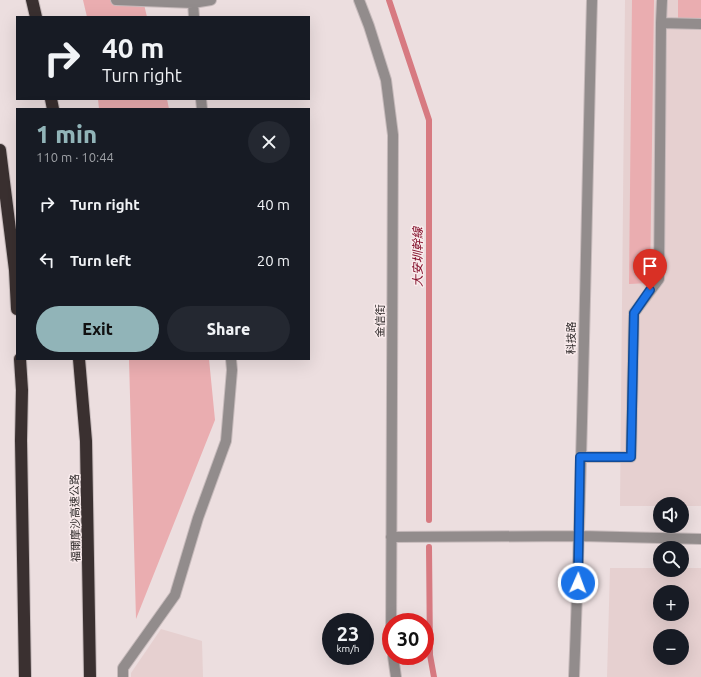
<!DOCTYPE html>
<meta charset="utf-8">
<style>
:root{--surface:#171b24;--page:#242831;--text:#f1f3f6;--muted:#9ea1a6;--accent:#91b4b8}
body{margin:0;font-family:Ubuntu,"Noto Sans TC",sans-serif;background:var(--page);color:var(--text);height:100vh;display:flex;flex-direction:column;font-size:15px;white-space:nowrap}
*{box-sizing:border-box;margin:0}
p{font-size:13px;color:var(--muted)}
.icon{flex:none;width:22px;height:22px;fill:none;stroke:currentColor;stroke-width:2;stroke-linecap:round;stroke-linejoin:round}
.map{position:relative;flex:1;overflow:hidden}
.drawer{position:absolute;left:16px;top:108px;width:294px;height:252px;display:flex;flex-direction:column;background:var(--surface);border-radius:0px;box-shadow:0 4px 16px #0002}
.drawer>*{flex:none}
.guide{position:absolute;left:16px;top:16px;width:294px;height:84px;border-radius:0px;box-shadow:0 4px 16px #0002;background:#171b24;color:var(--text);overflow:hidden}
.buttons{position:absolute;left:653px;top:497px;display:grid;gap:8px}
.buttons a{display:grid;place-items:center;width:36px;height:36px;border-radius:50%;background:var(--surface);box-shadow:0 4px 16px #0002;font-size:20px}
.speed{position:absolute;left:322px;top:613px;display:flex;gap:8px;font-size:20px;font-weight:700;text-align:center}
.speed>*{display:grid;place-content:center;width:52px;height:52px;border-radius:50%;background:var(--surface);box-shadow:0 4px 16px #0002;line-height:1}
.speed small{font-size:10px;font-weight:400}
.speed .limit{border:6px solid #d22;background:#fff;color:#111}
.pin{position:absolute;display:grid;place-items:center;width:34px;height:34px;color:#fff;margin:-41px -17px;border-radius:50% 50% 50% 0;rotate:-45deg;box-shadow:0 0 4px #0007}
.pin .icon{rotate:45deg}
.me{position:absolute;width:44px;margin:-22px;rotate:2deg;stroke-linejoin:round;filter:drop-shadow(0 0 3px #0008)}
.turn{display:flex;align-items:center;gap:14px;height:84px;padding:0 20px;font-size:18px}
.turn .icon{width:52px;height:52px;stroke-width:2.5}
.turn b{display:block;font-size:28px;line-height:34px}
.round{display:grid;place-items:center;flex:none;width:42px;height:42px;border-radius:21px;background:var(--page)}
.overview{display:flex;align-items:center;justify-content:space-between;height:68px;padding:0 20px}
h1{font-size:24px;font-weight:800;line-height:30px;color:var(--accent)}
.action{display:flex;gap:8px;margin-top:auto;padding:8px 20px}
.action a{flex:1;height:46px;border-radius:24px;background:var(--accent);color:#111;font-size:16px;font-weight:800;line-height:46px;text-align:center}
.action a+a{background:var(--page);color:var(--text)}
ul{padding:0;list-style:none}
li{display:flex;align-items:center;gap:12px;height:56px;padding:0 20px}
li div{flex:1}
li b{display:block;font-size:15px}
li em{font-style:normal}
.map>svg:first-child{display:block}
.built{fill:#e6d0d0;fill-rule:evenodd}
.green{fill:#eaadb0}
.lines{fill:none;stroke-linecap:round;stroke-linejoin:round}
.stream{stroke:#d77a81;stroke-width:6}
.minor-casing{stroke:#c6babb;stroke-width:12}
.highway-casing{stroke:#c6babb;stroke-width:14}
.minor{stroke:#928c8c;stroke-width:10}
.highway{stroke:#3a3030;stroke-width:12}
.route-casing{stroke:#114b97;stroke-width:10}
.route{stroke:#1a73e8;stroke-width:7}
.labels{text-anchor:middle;stroke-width:3;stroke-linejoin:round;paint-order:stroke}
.street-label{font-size:11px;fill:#2f2a2a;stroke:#f9ebec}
.water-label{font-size:12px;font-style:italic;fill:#83102b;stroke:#f9ebec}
</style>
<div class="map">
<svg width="701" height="677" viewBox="0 0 701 677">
<rect width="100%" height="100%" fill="#ecdedf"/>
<path class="built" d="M625,0h76v506h-19v-2h-22v2h-40z
M610,568h50v2h22v-2h19v109h-94zM660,592h22v22h-22zM660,636h22v22h-22z
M161,629l41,12 1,36h-72v-4z"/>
<path class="green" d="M83,0h60l4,17h-60z
M632,0h22l-4,283 -21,1z
M678,0h23v20h-23z
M98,99h69l2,10h-70z
M129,359h80l6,61 -79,199z"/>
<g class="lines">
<path class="stream" d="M389,0l40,120v400
M429,547l1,108 4,22"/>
<defs>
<path id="minor" d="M116,0l77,3 18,-3
M359,0l10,26 17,54 7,55 -2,512
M193,3l1,14
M661,23l1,-23
M201,99l1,10
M581,457h50l3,-144 25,-34 2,-256 40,1
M391,537l189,-1 121,3
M393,656l3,21
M123,677v-9l52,-73 23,-77 28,-77 6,-71 -1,-11
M574,677c9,-226 12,-451 18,-677"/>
<path id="highway" d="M32,0l4,17
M51,99l2,10
M0,150l15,120 2,39
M20,359l2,31 -1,50 4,237
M79,359l7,82 4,236"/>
</defs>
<use href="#minor" class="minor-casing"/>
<use href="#highway" class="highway-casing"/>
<use href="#minor" class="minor"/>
<use href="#highway" class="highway"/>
</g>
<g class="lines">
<defs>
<path id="route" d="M578,583l2,-126h51l3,-144 16,-23"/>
</defs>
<use href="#route" class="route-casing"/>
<use href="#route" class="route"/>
</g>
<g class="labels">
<g class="street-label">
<text transform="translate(380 321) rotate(-90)" y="4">金信街</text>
<text transform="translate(571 338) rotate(-89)" y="4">科技路</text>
<text transform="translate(75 518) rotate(-91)" y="4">福爾摩沙高速公路</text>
</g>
<g class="water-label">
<text transform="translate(418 257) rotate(-90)" y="4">大安圳幹線</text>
</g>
</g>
</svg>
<div class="buttons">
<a><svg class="icon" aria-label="sound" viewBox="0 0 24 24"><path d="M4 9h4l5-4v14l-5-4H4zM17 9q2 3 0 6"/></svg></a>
<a><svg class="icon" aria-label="search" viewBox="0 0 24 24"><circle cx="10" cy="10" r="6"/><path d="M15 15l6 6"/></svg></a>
<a>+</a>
<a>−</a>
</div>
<div class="speed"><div>23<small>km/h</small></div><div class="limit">30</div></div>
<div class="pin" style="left:650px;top:290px;background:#d93025"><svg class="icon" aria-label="arrive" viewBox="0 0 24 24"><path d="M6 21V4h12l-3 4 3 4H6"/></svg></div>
<svg class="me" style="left:578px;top:583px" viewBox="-20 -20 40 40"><circle r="17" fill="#1a73e8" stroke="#fff" stroke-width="3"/><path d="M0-11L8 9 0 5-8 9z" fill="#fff"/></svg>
<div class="guide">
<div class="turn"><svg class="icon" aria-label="right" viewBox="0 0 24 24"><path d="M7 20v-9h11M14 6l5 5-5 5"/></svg><div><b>40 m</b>Turn right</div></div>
</div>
<section class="drawer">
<div class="overview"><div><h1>1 min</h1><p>110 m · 10:44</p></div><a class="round"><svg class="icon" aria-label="close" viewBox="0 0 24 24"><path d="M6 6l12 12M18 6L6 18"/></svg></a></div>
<ul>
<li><svg class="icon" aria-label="right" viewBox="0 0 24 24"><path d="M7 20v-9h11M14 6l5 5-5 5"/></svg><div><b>Turn right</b></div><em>40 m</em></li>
<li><svg class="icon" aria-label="left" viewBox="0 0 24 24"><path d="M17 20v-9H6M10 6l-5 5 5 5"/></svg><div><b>Turn left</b></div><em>20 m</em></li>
</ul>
<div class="action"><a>Exit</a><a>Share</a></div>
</section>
</div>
